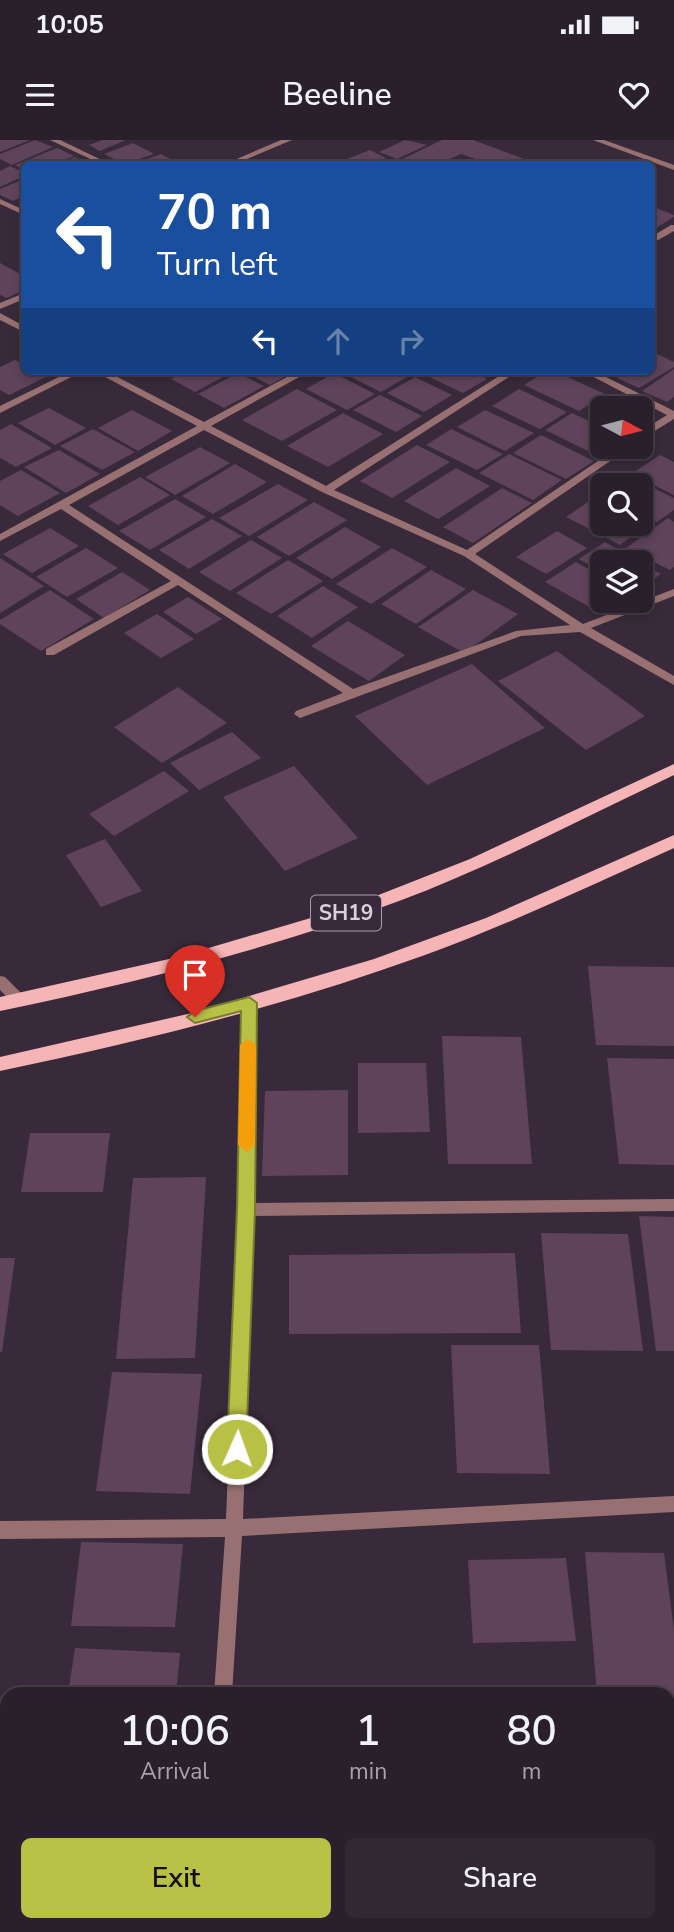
<!DOCTYPE html>
<style>
:root{--surface:#2a202c;--page:#322834;--text:#f1f3f6;--muted:#a5a3a9;--line:#463e48;--accent:#b9c046}
body{margin:0;font-family:"Nunito Sans",sans-serif;background:var(--page);color:var(--text);height:100vh;display:flex;flex-direction:column;font-size:26px;white-space:nowrap}
*{box-sizing:border-box;margin:0}
p{font-size:23px;color:var(--muted)}
.icon{flex:none;width:38px;height:38px;fill:none;stroke:currentColor;stroke-width:2;stroke-linecap:round;stroke-linejoin:round}
.map{position:relative;flex:1;overflow:hidden}
.panel{position:absolute;left:0px;top:1547px;width:676px;height:245px;display:flex;flex-direction:column;background:var(--surface);border-radius:21px 21px 0 0;box-shadow:0 4px 10px #0003,0 0 0 2px var(--line)}
.panel>*{flex:none}
.top-card{position:absolute;left:21px;top:21px;width:634px;height:214px;border-radius:10px;box-shadow:0 4px 10px #0003,0 0 0 2px var(--line);background:#1a4fa0;color:#fff;overflow:hidden}
.needle{width:46px;rotate:97deg}
.fabs{position:absolute;left:590px;top:256px;display:grid;gap:14px}
.fabs a{display:grid;place-items:center;width:63px;height:63px;border-radius:10px;background:var(--surface);box-shadow:0 4px 10px #0003,0 0 0 2px var(--line);font-size:35px}
.pin{position:absolute;display:grid;place-items:center;width:60px;height:60px;color:#fff;margin:-72px -30px;border-radius:50% 50% 50% 0;rotate:-45deg;box-shadow:0 0 7px #0007}
.pin .icon{rotate:45deg}
.me{position:absolute;width:77px;margin:-38px;rotate:2deg;stroke-linejoin:round;filter:drop-shadow(0 0 5px #0008)}
.turn{display:flex;align-items:center;gap:24px;height:147px;padding:0 21px;font-size:32px}
.turn .icon{width:91px;height:91px;stroke-width:2.5}
.turn b{display:block;font-size:49px;line-height:60px}
.lanes{display:flex;align-items:center;height:66px;padding:0 21px;background:#0003;justify-content:center;gap:35px;direction:ltr}
.lanes .off{opacity:.35}
.eta{display:flex;justify-content:space-evenly;align-items:center;height:119px;text-align:center}
.eta b{font-size:42px;font-weight:600;line-height:49px}
.primary-button{display:flex;gap:14px;margin-top:auto;padding:14px 21px}
.primary-button a{flex:1;height:80px;border-radius:10px;background:var(--accent);color:#111;font-size:28px;font-weight:600;line-height:80px;text-align:center}
.primary-button a+a{background:var(--page);color:var(--text)}
.status{display:flex;justify-content:space-between;align-items:center;height:49px;padding:0 35px;background:var(--surface);direction:ltr}
.status svg{height:19px;fill:currentColor}
header{display:flex;justify-content:space-between;align-items:center;height:91px;padding:0 21px;background:var(--surface);font-size:32px;font-weight:600}
.map>svg:first-child{display:block}
.building{fill:#5e435b}
.lines{fill:none;stroke-linecap:round;stroke-linejoin:round}
.service{fill:#987071;fill-rule:evenodd}
.minor{fill:#987071;fill-rule:evenodd}
.primary{fill:#f5b4b6;fill-rule:evenodd}
.route{fill:#b9c046;stroke:#787d2e;stroke-width:2}
.slow{fill:#f59e0b}
.labels{text-anchor:middle;stroke-width:7;stroke-linejoin:round;paint-order:stroke}
.shield{fill:#382a3a;stroke:#a99eab;stroke-width:2}
.shield-label{font-size:21px;font-weight:bold;fill:#d9d0db}
</style>
<div class="status"><b>10:05</b><svg viewBox="0 0 49 12"><path d="M0 12V9h3v3zM5 12V6h3v6zM10 12V3h3v9zM15 12V0h3v12zM26 1h20v11H26zM47 4h2v5h-2z"/></svg></div>
<header><svg class="icon" aria-label="menu" viewBox="0 0 24 24"><path d="M4 6h16M4 12h16M4 18h16"/></svg>Beeline<svg class="icon" aria-label="heart" viewBox="0 0 24 24"><path d="M12 20l-8-8c-3-5 5-10 8-4 3-6 11-1 8 4z"/></svg></header>
<div class="map">
<svg width="674" height="1792" viewBox="0 0 674 1792">
<rect width="100%" height="100%" fill="#382a3a"/>
<path class="building" d="M0,0h30l-30,12z
M35,0l18,7 -41,18 -12,-6v-5z
M103,0h23l-26,11 -11,-6z
M405,0l22,5 -30,14 -18,-7z
M442,0h31l65,24h-48l-29,-10 -22,10h-47z
M133,3l21,11 -30,10 -20,-10z
M57,8l17,8 -21,8h-29v6l-9,-5z
M370,10l16,8 -16,6h-36z
M161,14l19,10h-47z
M75,17l16,7h-34z
M10,26l14,7v3l-24,11v-16z
M24,39v17l-11,5 -13,-6v-6z
M651,66l23,9v2l-23,14z
M0,123l24,13v14l-17,8 -7,-3z
M657,214l17,8v5l-35,21 -22,-10 12,-7h22v-14z
M15,220l9,5v6h11l11,6 -37,18 -9,-5v-23z
M674,229v28l-7,5 -25,-11z
M185,231h49l-39,21 -24,-13z
M243,231h52l-25,14z
M339,231h63l8,4 -29,17z
M424,231h47l16,8 -24,14 -42,-20z
M546,231h8l51,23 -26,17 -55,-26z
M238,233l26,13 -40,22 -26,-14z
M334,233l41,21 -28,16 -41,-21z
M415,237l37,18 -28,17 -37,-19z
M297,249l40,21 -55,31 -40,-21z
M519,249l48,23 -27,17 -48,-23z
M380,255l42,21 -26,16 -43,-22z
M611,260l16,8h-25v12l-13,-6z
M49,268l37,20 -31,17 -37,-22z
M132,270l40,21 -34,20 -40,-23z
M485,270l49,23 -29,18 -48,-24z
M343,273l40,21 -55,33 -41,-21z
M572,273l30,14v19h7l-13,9 -51,-25z
M640,274l15,6 -15,10z
M11,284l41,24 -36,19 -16,-9v-28z
M93,289l42,23 -33,18 -42,-24z
M451,289l52,25 -26,16 -51,-25z
M541,295l53,26 -28,18 -53,-26z
M417,305l33,17 -58,36 -32,-17z
M200,307l30,16 -55,32 -30,-18z
M59,310l41,24 -34,19 -42,-26z
M509,314l53,26 -29,20 -54,-27z
M660,315l14,7v33l-43,-21z
M235,324l32,18 -54,32 -31,-18z
M456,328l34,18 -52,33 -34,-18z
M21,330l39,23 -42,23 -18,-11v-24z
M140,337l30,18 -52,30 -30,-19z
M635,339l39,19v12l-17,12 -17,-8v-29h-13z
M278,344l30,16 -59,36 -30,-18z
M502,348l30,15 -59,40 -30,-16z
M598,355l4,3v25h38v-6l11,5 -31,23 -54,-28z
M175,359l31,18 -56,33 -31,-19z
M314,362l33,18 -58,36 -32,-19z
M668,378l6,4v45l-4,3 -44,-22z
M212,379l30,17 -53,33 -30,-19z
M345,387l36,20 -49,32 -36,-21z
M50,388l29,18 -47,27 -29,-19z
M557,391l30,17 -41,26 -30,-17z
M251,400l31,18 -52,33 -31,-19z
M605,402l34,20h-37v10l-23,-13z
M86,408l32,20 -51,29 -31,-20z
M392,408l35,19 -56,37 -35,-20z
M0,418l44,28 -44,27z
M288,420l35,21 -52,33 -35,-21z
M576,422l26,15v23h4l-13,9 -48,-27z
M640,422l21,12 -21,14z
M431,430l35,19 -50,35 -35,-20z
M122,432l28,18 -46,28 -28,-19z
M323,446l35,21 -46,31 -35,-22z
M50,450l44,29 -53,32 -41,-27v-4z
M473,450l45,24 -54,39 -46,-26z
M188,457l34,22 -26,15 -33,-22z
M157,474l37,25 -33,19 -37,-25z
M348,481l57,34 -36,26 -58,-35z
M557,511l88,65 -59,34 -88,-69z
M472,524l73,64 -118,57 -72,-69z
M178,547l49,36 -65,40 -48,-36z
M232,592l29,26 -62,32 -29,-27z
M294,626l64,72 -73,33 -62,-74z
M164,631l25,20 -75,45 -25,-22z
M105,699l37,52 -41,16 -35,-52z
M588,826l86,1v79l-78,-1z
M442,896l79,1 11,127h-84z
M607,918l67,1v106l-55,-1z
M358,923h68l4,69 -72,1z
M348,950v85l-86,1 3,-85z
M30,993h80l-7,59h-82z
M206,1037l-11,181 -79,1 17,-181z
M639,1076l35,1v134h-18z
M541,1093l87,1 15,117 -92,-1z
M515,1113l6,80 -232,1v-79z
M0,1118h15l-13,94h-2z
M451,1205h88l11,129 -93,-1z
M112,1232l90,2 -12,120 -94,-3z
M81,1402l102,2 -8,83 -104,-1z
M585,1412l79,1 10,77v68h-6v-4h-71z
M566,1418l10,83 -103,2 -5,-83z
M75,1508l105,5 -4,41h-108z
M668,1598h6v106h-6z"/>
<g class="lines">
<path class="service" d="M671,85h3v6l-23,13v-7z"/>
<path class="minor" d="M50,0h10l50,24h-9z
M281,0h11l-57,24h-10z
M593,0h11l70,25v5z
M0,59l24,11v5l-24,-11z
M24,153v6l-24,10v-6z
M0,173l24,13v6l-24,-12z
M71,231h12l-83,42v-7z
M94,231h12l98,51 94,-51h12l-99,55 115,60 181,-115h11l-184,119 133,60 153,-104h12l-157,108 108,70 91,-35v7l-83,32 83,48v9l-94,-53 -59,4 -221,82 -6,-4 2,-3 47,-18 -165,-108 -124,70h-8v-6l125,-68 -110,-72 -61,32v-7l197,-108zM204,290l118,62 142,64 106,69 -54,6 -163,58 -284,-184z
M582,231h12l80,40v8l-34,21v-8l27,-17z
M0,836l5,1 19,19 2,4 -2,4h-10l-14,-14z
M249,858l7,5 -2,200 420,-4v12l-421,5 -10,303 431,-23v16l-432,24 -10,158h-18l11,-157 -225,2v-18l226,-2 12,-309 4,-207z
M198,1785h20l-1,7h-20z"/>
<path class="primary" d="M674,624v11c-91,43 -181,91 -275,126 -129,48 -264,82 -399,110v-14l178,-40 170,-50 122,-48z
M674,695v13c-82,37 -164,76 -249,107 -138,50 -281,86 -425,116v-14l192,-44 182,-54 112,-41z"/>
</g>
<path class="route" d="M249,857l8,6 -2,207 -9,239 -2,6 -7,3 -7,-3 -3,-6 10,-239 4,-199 -46,12 -8,-6 8,-6z"/>
<path class="slow" d="M248,899l8,6 -1,100 -8,7 -9,-7 2,-100z"/>
<g class="labels">
<rect class="shield" x="311" y="755.5" width="70" height="35" rx="5"/>
<g class="shield-label">
<text x="346" y="780">SH19</text>
</g>
</g>
</svg>
<div class="fabs">
<a><svg class="needle" viewBox="-14 -14 28 28"><path d="M0-13l5 13h-10z" fill="#e53935"/><path d="M0 13l5-13h-10z" fill="#a5a3a9"/></svg></a>
<a><svg class="icon" aria-label="search" viewBox="0 0 24 24"><circle cx="10" cy="10" r="6"/><path d="M15 15l6 6"/></svg></a>
<a><svg class="icon" aria-label="layers" viewBox="0 0 24 24"><path d="M12 4l9 5-9 5-9-5zM3 14l9 5 9-5"/></svg></a>
</div>
<div class="pin" style="left:195px;top:877px;background:#d93025"><svg class="icon" aria-label="arrive" viewBox="0 0 24 24"><path d="M6 21V4h12l-3 4 3 4H6"/></svg></div>
<svg class="me" style="left:237px;top:1309px" viewBox="-20 -20 40 40"><circle r="17" fill="#b9c046" stroke="#fff" stroke-width="3"/><path d="M0-11L8 9 0 5-8 9z" fill="#fff"/></svg>
<div class="top-card">
<div class="turn"><svg class="icon" aria-label="left" viewBox="0 0 24 24"><path d="M17 20v-9H6M10 6l-5 5 5 5"/></svg><div><b>70 m</b>Turn left</div></div>
<div class="lanes"><svg class="icon" aria-label="left" viewBox="0 0 24 24"><path d="M17 20v-9H6M10 6l-5 5 5 5"/></svg><svg class="icon off" aria-label="ahead" viewBox="0 0 24 24"><path d="M12 20V5M6 11l6-6 6 6"/></svg><svg class="icon off" aria-label="right" viewBox="0 0 24 24"><path d="M7 20v-9h11M14 6l5 5-5 5"/></svg></div>
</div>
<section class="panel">
<div class="eta">
<div><b>10:06</b><p>Arrival</p></div>
<div><b>1</b><p>min</p></div>
<div><b>80</b><p>m</p></div>
</div>
<div class="primary-button"><a>Exit</a><a>Share</a></div>
</section>
</div>
